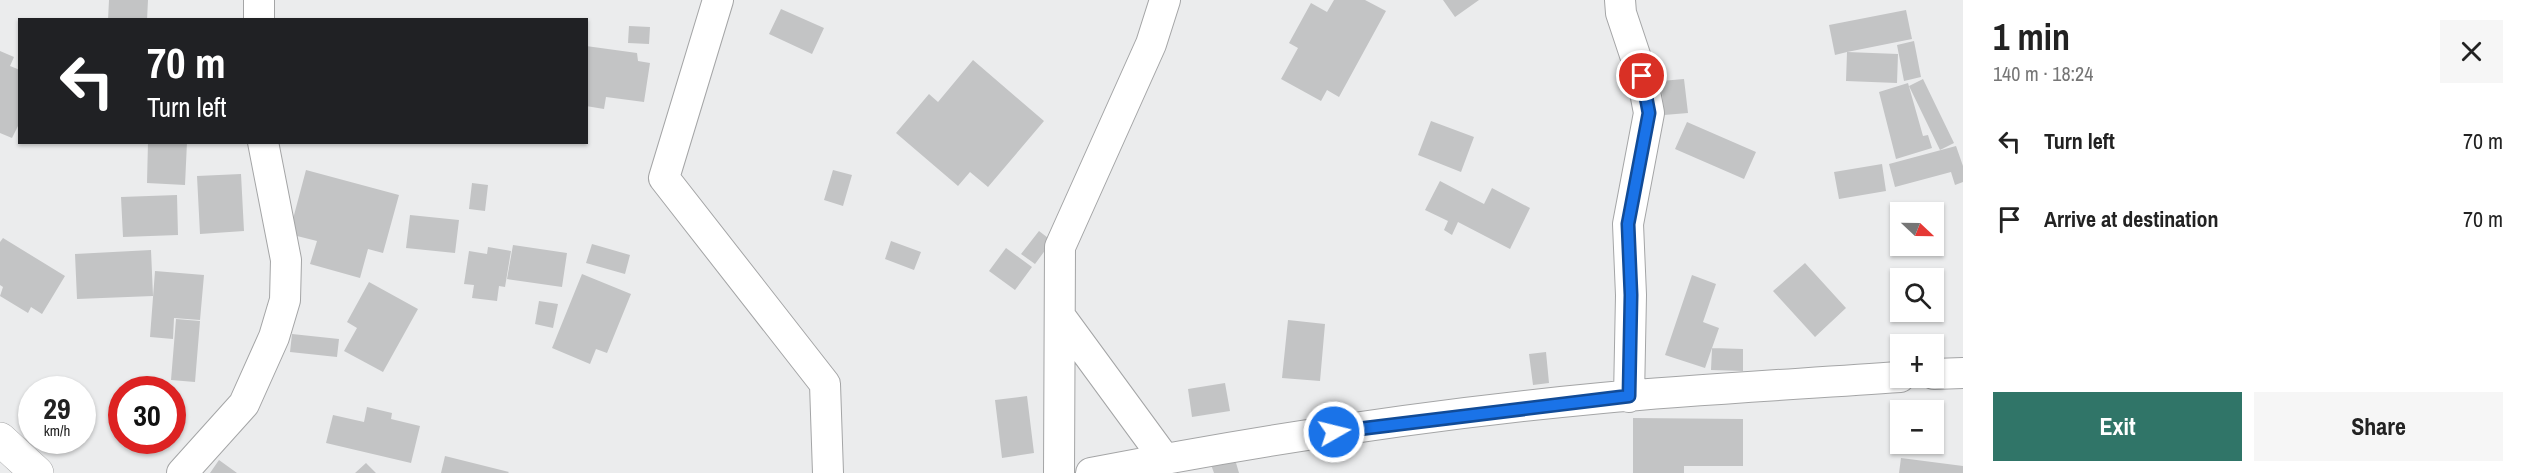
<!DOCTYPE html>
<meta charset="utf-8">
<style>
:root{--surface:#fff;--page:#f6f6f6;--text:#222;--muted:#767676;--accent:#307568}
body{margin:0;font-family:"Archivo Narrow",sans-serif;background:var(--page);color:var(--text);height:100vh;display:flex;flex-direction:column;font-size:22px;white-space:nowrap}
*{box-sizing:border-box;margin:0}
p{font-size:20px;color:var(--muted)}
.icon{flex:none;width:33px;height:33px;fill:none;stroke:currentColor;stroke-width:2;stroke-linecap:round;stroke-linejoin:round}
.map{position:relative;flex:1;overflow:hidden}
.drawer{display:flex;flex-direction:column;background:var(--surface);width:570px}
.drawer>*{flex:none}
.banner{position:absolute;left:18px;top:18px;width:570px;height:126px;border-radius:0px;box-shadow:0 2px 4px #0004;background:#202124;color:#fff;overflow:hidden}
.needle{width:39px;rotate:112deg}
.controls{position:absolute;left:1890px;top:202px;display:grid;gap:12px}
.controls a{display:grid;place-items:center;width:54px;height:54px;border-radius:0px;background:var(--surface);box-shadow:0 2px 4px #0004;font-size:30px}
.speed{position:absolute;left:18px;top:376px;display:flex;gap:12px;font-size:30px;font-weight:700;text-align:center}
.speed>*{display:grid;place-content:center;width:78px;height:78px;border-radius:50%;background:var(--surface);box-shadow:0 2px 4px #0004;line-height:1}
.speed small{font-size:15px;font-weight:400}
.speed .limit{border:9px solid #d22;background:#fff;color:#111}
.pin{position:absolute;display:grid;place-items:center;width:51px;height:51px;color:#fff;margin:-26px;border:3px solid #fff;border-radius:50%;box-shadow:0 2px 6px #0007}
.me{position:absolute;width:66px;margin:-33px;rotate:82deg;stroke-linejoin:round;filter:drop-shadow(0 0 4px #0008)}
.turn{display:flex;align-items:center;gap:21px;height:126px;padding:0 30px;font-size:27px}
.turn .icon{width:78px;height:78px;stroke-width:2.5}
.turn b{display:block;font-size:42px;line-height:51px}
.round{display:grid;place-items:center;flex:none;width:63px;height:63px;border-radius:0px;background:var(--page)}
.overview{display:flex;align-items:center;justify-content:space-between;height:102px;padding:0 30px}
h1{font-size:36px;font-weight:800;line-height:45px}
.button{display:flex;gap:12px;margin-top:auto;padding:12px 30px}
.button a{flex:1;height:69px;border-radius:0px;background:var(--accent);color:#fff;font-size:24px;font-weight:800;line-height:69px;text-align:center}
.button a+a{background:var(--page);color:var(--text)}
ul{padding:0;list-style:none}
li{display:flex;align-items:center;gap:18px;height:78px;padding:0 30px}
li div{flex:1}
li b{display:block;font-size:22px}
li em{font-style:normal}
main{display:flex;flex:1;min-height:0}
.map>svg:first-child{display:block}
.building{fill:#c3c4c5}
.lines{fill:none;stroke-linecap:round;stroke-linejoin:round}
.minor-casing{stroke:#a4a5a6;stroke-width:32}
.primary-casing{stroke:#a4a5a6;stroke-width:34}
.minor{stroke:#fff;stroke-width:30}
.primary{stroke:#fff;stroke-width:33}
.route-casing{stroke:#114b97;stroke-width:15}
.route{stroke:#1a73e8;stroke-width:10}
</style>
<main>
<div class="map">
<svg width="1963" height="473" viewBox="0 0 1963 473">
<rect width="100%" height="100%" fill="#ebeced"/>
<path class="building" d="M109,0h39l-1,20h-39z
M1334,0h31l21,11 -47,86 -12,-7 -6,11 -40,-22 17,-31 -9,-5 22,-40 16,9z
M1443,0h36l-24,17z
M781,9l43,19 -12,26 -43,-20z
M1906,10l6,29 -65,13 51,2 -1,29 -51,-2 1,-29 -12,3 -6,-30z
M629,26l21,1 -1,17 -21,-1z
M1914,41l7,36 -17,4 -7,-36z
M586,46l51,7 1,8 12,2 -6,39 -38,-5 -2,12 -18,-3z
M0,51l14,6 -4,9 10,4v52l-8,16 -12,-5z
M973,60l71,61 -56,66 -18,-15 -12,14 -62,-53 33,-39 9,8z
M1684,79l4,34 -24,2 -3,-34z
M1923,79l31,64 -14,7 -31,-64z
M1908,83l15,53 5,-1 4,13 -36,11 -17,-67z
M1431,121l43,16 -13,35 -43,-17z
M1687,122l69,30 -12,27 -69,-30z
M148,142h39l-2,43 -38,-2z
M1956,146l7,20v16l-8,3 -4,-13 -56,15 -6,-23z
M1882,164l4,27 -47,8 -5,-27z
M306,170l93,25 -16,58 -15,-4 -8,29 -50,-14 7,-23 -28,-7z
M833,170l19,5 -9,31 -19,-6z
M241,174l3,57 -44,3 -3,-58z
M1440,181l44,23 8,-16 38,20 -20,41 -52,-27 -6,13 -8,-5 4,-9 -23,-11z
M472,183l16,2 -3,26 -16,-2z
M177,195l1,40 -55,2 -2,-40z
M410,215l49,5 -4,33 -49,-5z
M1039,231l13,10 -17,23 -14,-10z
M3,238l62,38 -23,38 -11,-7 -3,6 -28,-17 3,-9 -3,-2v-43z
M891,241l30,11 -7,18 -29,-11z
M592,244l38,11 -5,19 -39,-11z
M513,245l54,8 -5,34 -55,-8z
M488,247l23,4 -6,36 -6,-1 -2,15 -25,-3 2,-13 -10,-1 5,-33 18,3z
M1006,248l26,19 -17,23 -26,-19z
M151,250l2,46 -76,3 -2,-45z
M1805,263l41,45 -31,29 -42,-46z
M155,271l49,4 -4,45 -26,-2 -1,21 -23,-2z
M582,274l49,20 -24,59 -11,-4 -6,15 -38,-16z
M1692,275l24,9 -13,38 16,6 -14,40 -40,-13z
M369,282l49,27 -35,63 -39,-21 13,-23 -10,-6z
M539,301l19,3 -5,24 -18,-4z
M176,319l24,2 -5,61 -24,-2z
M1288,320l37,4 -5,57 -38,-3z
M292,334l47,5 -2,18 -47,-5z
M1712,348l31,1v22l-32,-1z
M1546,352l3,31 -16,2 -4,-31z
M1225,383l5,28 -38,6 -4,-28z
M1027,396l7,57 -32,5 -7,-58z
M367,407l25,6 -1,6 29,7 -9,37 -85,-20 7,-28 31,7z
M1633,418l110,1v47h-59v7h-51z
M445,456l64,16 -1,1h-67z
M1234,456l5,17h-25l-4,-11z
M1901,458l62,8v7h-64z
M219,460l18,13h-27z
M366,463l10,10h-21z"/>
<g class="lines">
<defs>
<path id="minor" d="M718,0l-54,178 161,206 3,89
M1620,0l1,13 21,63 7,37 -21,111 3,71 -2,102
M259,20v-20
M1060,316l104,142
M1934,374l29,-1
M182,473l62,-69 30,-67 11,-37 1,-40 -23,-118
M1059,473l1,-226 91,-203 14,-44
M1091,473c169,-33 340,-59 511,-75 99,-9 199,-14 298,-21"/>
<path id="primary" d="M0,439l37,34"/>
</defs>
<use href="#minor" class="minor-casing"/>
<use href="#primary" class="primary-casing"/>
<use href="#minor" class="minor"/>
<use href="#primary" class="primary"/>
</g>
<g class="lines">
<defs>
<path id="route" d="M1334,432l295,-36 2,-101 -3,-71 21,-111 -7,-37"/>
</defs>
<use href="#route" class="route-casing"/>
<use href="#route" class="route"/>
</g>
</svg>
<div class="controls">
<a><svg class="needle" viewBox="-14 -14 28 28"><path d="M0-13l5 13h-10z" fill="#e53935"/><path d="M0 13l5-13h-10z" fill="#767676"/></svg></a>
<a><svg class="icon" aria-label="search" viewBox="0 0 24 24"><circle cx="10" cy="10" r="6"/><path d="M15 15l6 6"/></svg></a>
<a>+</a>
<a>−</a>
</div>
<div class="speed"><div>29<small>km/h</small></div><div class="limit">30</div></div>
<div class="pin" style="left:1642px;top:76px;background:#d93025"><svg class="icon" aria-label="arrive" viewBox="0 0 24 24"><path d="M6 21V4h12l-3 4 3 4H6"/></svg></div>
<svg class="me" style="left:1334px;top:432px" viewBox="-20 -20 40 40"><circle r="17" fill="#1a73e8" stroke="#fff" stroke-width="3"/><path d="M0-11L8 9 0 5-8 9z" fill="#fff"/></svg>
<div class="banner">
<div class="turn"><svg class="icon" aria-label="left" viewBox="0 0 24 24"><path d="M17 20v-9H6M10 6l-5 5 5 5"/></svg><div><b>70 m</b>Turn left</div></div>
</div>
</div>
<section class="drawer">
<div class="overview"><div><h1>1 min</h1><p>140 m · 18:24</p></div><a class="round"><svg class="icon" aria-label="close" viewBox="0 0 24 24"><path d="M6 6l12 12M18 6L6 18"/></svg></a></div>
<ul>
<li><svg class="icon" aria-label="left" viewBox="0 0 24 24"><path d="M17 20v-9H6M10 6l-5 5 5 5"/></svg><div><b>Turn left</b></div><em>70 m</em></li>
<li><svg class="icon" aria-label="arrive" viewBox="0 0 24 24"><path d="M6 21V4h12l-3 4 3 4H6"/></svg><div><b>Arrive at destination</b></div><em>70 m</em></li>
</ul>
<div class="button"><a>Exit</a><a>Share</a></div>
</section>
</main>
